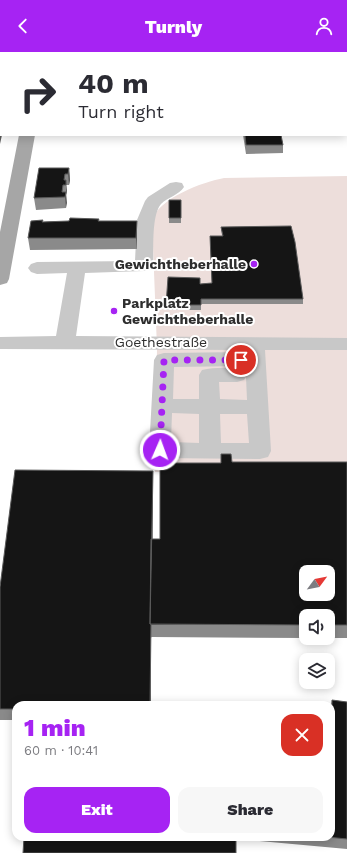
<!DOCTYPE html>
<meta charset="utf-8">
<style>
:root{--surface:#fff;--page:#f7f7f7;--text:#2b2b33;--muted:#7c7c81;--accent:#a623f3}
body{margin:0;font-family:"Work Sans",sans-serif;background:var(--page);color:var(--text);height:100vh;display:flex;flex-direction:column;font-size:15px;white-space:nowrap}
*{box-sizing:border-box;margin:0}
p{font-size:13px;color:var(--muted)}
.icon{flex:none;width:22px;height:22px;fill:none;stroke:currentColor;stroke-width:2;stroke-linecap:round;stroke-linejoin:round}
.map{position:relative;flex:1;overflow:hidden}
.sheet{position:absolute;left:12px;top:649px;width:323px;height:140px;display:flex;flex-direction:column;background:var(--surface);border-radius:12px;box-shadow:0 2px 10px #0003}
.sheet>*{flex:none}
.banner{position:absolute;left:0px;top:0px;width:347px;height:84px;box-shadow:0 2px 10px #0003;background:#fff;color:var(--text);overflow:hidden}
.needle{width:26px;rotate:58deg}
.tools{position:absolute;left:299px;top:513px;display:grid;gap:8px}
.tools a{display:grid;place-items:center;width:36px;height:36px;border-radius:8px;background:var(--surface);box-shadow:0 2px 10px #0003;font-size:20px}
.pin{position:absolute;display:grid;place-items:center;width:34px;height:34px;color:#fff;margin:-17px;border:2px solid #fff;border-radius:50%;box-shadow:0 1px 4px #0007}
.me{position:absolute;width:44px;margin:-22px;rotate:2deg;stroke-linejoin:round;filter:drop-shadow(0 0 3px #0008)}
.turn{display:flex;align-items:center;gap:14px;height:84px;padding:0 12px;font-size:18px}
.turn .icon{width:52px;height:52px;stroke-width:2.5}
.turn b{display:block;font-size:28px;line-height:34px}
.round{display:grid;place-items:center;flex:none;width:42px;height:42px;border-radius:12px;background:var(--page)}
.head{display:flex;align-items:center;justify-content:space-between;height:68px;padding:0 12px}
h1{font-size:24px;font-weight:800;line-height:30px;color:var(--accent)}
.cta{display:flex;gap:8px;margin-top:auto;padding:8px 12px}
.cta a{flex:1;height:46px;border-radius:12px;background:var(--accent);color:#fff;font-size:16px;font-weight:800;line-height:46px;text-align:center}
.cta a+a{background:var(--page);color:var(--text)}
header{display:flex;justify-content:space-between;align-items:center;height:52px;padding:0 12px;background:var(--accent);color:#fff;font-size:18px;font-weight:800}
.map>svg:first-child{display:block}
.green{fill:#eddedb}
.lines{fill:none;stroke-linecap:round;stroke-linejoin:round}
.minor{fill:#c8c8c8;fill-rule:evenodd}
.major{fill:#a6a6a6;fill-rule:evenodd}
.wall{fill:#8a8a8a}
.shaded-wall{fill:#5b5b5b}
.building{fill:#151515;stroke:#5b5b5b;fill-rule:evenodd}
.route{stroke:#a623f3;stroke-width:7;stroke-dasharray:0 12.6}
.poi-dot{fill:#a623f3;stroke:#fff;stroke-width:1.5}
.labels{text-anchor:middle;stroke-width:4;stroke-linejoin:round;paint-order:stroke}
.poi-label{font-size:14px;font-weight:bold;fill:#2e2e2e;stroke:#fff;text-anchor:end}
.street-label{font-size:14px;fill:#2e2e2e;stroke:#fff}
</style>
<header><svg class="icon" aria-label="back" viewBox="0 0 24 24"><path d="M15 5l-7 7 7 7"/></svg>Turnly<svg class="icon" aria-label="person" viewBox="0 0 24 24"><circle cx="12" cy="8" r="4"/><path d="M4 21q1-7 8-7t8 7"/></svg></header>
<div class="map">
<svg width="347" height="801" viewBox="0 0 347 801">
<rect width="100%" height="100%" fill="#fff"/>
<path class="green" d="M347,124v293l-192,3 2,-124 -5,-127c6,-23 51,-39 72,-43z"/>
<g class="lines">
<path class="minor" d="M346,51h1v10h-1z
M176,130l6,1 2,4c-5,8 -16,10 -23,17 -10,12 -7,46 -8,62l-3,4 -6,1 -59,2 -9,63 271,2v12h-82l6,101 -3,6 -8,2 -100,-1 -8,-2 -3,-6 5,-90 3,-5 7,-2 81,-1v-2l-245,-1v-12l56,-1 11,-63 -30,1 -6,-2 -3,-4 3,-4 6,-2 98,-1 2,-41 8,-19 3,-4 22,-14zM246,314v7l-2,-3c-13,-3 -29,-3 -42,0l-3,5v24h-26l1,-32zM246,325l1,23 -27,-1 -1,-17h18l7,-2zM172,361l27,1v29l-28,-1zM220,362h27l2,29h-28z"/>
<path class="major" d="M37,0h14v1h-14z
M19,83h16l-26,144 -2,4 -7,2v-53z"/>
</g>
<path class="wall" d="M0,0h15v1h-14v50h-1z
M185,0h54v1h-53z
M280,0h67v32h-1v-31h-66z
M243,83h38l2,10v8l-37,1z
M69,116l1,12 -1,5h-3v23l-30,2 -2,-12z
M169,148h12v23h-12z
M99,167v2h38v28l-107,1 -2,-12 15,-18v2l26,-1z
M221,175l82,72v5h-102v6h-35v-5l34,-21 12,-1 -2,-47h12z
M221,402l11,8h115v176h-19v-22h-22v22l-154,-1 -136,68v15h-16v-133l153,-116v68h7l61,-76z
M332,648l15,2v147l-111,-10 -212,-2h307v-132z"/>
<path class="shaded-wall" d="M224,0h15v1h-19z
M1,69v14h1l-2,9v-18z
M69,116l1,12 -1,5 -1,-11z
M66,128l1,11 -1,6z
M66,140l1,11 -1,5 -1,-11z
M137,169v28l-1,-11z
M151,585v68h-1z"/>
<path class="building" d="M0,0h14v1h-13v38h-1z
M92,0h47v1h-48z
M194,0h30l-4,1h-26z
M289,0h58v20h-1v-19h-57z
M0,59h1v10l-1,5z
M245,83h36l2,10h-37z
M39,116h30l-1,6h-3l-1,6h2v5h-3l-1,7h4l-1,5 -31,1z
M169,148h12v18h-12z
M70,166l29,1 -1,2h39l-1,17h-108l3,-17 12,-1 -1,2 27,-1z
M291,174l4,16 8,57h-102v6h-35l2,-28 32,1v6l12,-1 -2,-47h13l-2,-9z
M221,402h10l1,8h115v163h-19v-9h-22v9l-156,-1 1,-85h9v-76h61zM306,520h22v22h-22z
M15,418l138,1 -3,153h1l-1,81h-134v4h-16v-122z
M332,648l15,2v137l-20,-2h4v-39h1z
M226,651l27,2h-27z
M331,659l1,87h-1z
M24,785h212v16h-213z"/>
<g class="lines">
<path class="route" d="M160,398l4,-90h77"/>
</g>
<g class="poi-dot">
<circle cx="254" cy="212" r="4"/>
<circle cx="114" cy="259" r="4"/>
</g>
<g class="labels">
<g class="poi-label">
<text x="246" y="217">Gewichtheberhalle</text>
<text x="122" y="256" text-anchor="start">Parkplatz<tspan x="122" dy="16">Gewichtheberhalle</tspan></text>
</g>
<g class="street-label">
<text x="161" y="295">Goethestraße</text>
</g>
</g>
</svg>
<div class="tools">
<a><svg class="needle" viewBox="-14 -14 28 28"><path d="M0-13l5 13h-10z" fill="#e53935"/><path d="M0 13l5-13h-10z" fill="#7c7c81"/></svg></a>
<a><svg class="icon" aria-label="sound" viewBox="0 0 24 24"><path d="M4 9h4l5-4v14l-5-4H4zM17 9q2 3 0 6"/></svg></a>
<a><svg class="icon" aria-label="layers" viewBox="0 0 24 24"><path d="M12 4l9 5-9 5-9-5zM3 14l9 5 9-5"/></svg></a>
</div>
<div class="pin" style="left:241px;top:308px;background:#d93025"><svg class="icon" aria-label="arrive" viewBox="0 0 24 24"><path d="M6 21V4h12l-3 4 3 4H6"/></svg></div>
<svg class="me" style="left:160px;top:398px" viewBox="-20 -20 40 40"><circle r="17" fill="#a623f3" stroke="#fff" stroke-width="3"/><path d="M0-11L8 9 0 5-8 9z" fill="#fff"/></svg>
<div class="banner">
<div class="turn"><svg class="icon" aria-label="right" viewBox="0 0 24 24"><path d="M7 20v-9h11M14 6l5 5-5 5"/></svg><div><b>40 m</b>Turn right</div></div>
</div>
<section class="sheet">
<div class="head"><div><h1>1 min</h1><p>60 m · 10:41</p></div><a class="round" style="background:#d93025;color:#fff"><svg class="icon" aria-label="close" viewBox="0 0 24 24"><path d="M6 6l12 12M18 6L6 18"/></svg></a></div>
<div class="cta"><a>Exit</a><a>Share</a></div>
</section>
</div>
